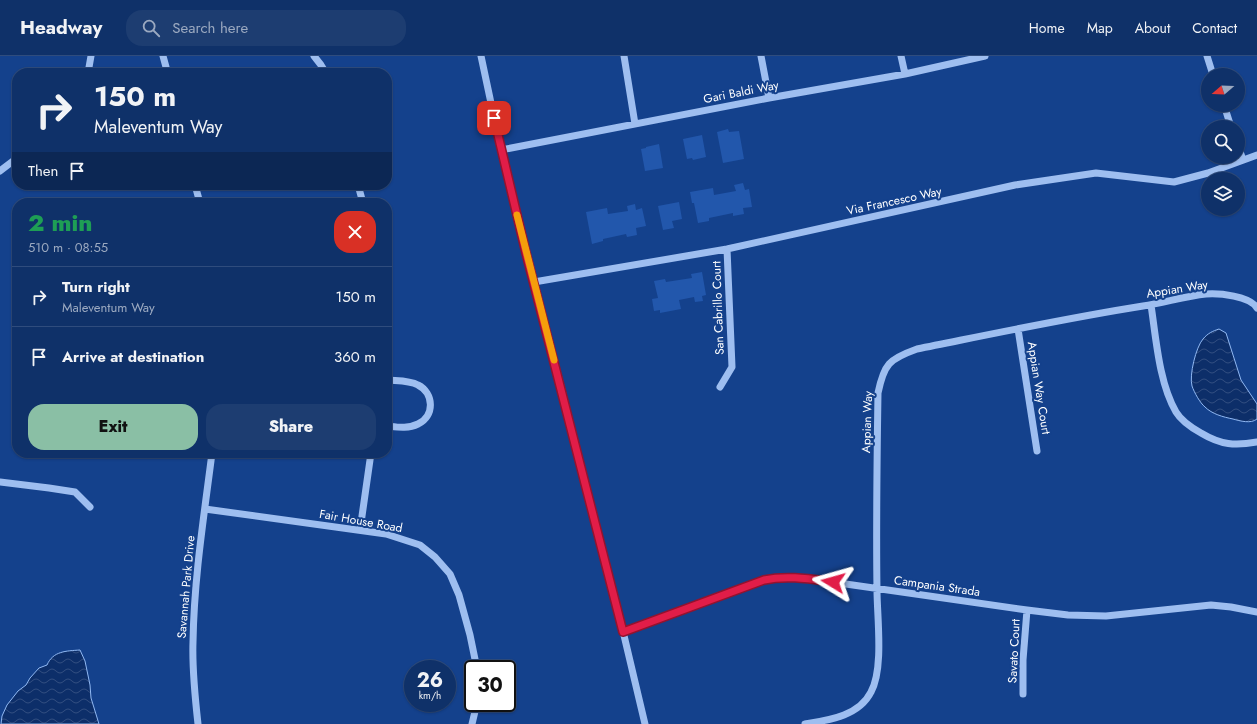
<!DOCTYPE html>
<meta charset="utf-8">
<style>
:root{--surface:#0f3169;--page:#1d3d71;--text:#f1f3f6;--muted:#9ba9c0;--line:#2f4c7d;--accent:#8abfa5}
body{margin:0;font-family:Jost,sans-serif;background:var(--page);color:var(--text);height:100vh;display:flex;flex-direction:column;font-size:15px;white-space:nowrap}
*{box-sizing:border-box;margin:0}
p{font-size:13px;color:var(--muted)}
.icon{flex:none;width:22px;height:22px;fill:none;stroke:currentColor;stroke-width:2;stroke-linecap:round;stroke-linejoin:round}
.map{position:relative;flex:1;overflow:hidden}
.panel{position:absolute;left:12px;top:142px;width:380px;height:260px;display:flex;flex-direction:column;background:var(--surface);border-radius:16px;box-shadow:0 1px 3px #0004,0 0 0 1px var(--line)}
.panel>*{flex:none}
.guide{position:absolute;left:12px;top:12px;width:380px;height:122px;border-radius:16px;box-shadow:0 1px 3px #0004,0 0 0 1px var(--line);background:#0f3169;color:var(--text);overflow:hidden}
.needle{width:26px;rotate:251deg}
.tools{position:absolute;left:1201px;top:12px;display:grid;gap:8px}
.tools a{display:grid;place-items:center;width:44px;height:44px;border-radius:50%;background:var(--surface);box-shadow:0 1px 3px #0004,0 0 0 1px var(--line);font-size:20px}
.speed{position:absolute;left:404px;top:604px;display:flex;gap:8px;font-size:20px;font-weight:700;text-align:center}
.speed>*{display:grid;place-content:center;width:52px;height:52px;border-radius:50%;background:var(--surface);box-shadow:0 1px 3px #0004,0 0 0 1px var(--line);line-height:1}
.speed small{font-size:10px;font-weight:400}
.speed .limit{border:2px solid #111;border-radius:6px;background:#fff;color:#111}
.pin{position:absolute;display:grid;place-items:center;width:34px;height:34px;color:#fff;margin:-17px;border-radius:8px;box-shadow:0 2px 6px #0006}
.me{position:absolute;width:44px;margin:-22px;rotate:278deg;stroke-linejoin:round;filter:drop-shadow(0 0 3px #0008)}
.turn{display:flex;align-items:center;gap:14px;height:84px;padding:0 16px;font-size:18px}
.turn .icon{width:52px;height:52px;stroke-width:2.5}
.turn b{display:block;font-size:28px;line-height:34px}
.then{display:flex;align-items:center;height:38px;padding:0 16px;background:#0003;gap:8px;font-size:15px}
.round{display:grid;place-items:center;flex:none;width:42px;height:42px;border-radius:16px;background:var(--page)}
.headline{display:flex;align-items:center;justify-content:space-between;height:68px;padding:0 16px}
h1{font-size:24px;font-weight:800;line-height:30px;color:#1e9e55}
.cta{display:flex;gap:8px;margin-top:auto;padding:8px 16px}
.cta a{flex:1;height:46px;border-radius:16px;background:var(--accent);color:#111;font-size:16px;font-weight:800;line-height:46px;text-align:center}
.cta a+a{background:var(--page);color:var(--text)}
ul{padding:0;list-style:none}
li{display:flex;align-items:center;gap:12px;height:60px;padding:0 16px;border-top:1px solid var(--line)}
li div{flex:1}
li b{display:block;font-size:15px}
li em{font-style:normal}
header{display:flex;align-items:center;gap:24px;box-sizing:border-box;height:56px;padding:0 20px;background:var(--surface);border-bottom:1px solid var(--line)}
header strong{font-size:19px}
nav{display:flex;gap:22px;margin-inline-start:auto;font-size:14px}
.search{width:280px;height:36px;background:var(--page);display:flex;align-items:center;gap:10px;box-sizing:border-box;padding:0 14px;border-radius:16px;color:var(--muted);font-size:15px}
.map>svg:first-child{display:block}
.water{fill:url(#water-waves);stroke:#90b8f3}
.building{fill:#2257ac}
.lines{fill:none;stroke-linecap:round;stroke-linejoin:round}
.minor{stroke:#9ebef0;stroke-width:7}
.route-casing{stroke:#92132f;stroke-width:10}
.route{stroke:#e11d48;stroke-width:7}
.slow{stroke:#f59e0b;stroke-width:7}
.labels{text-anchor:middle;stroke-width:4;stroke-linejoin:round;paint-order:stroke}
.street-label{font-size:12px;fill:#fff;stroke:#14418c}
</style>
<header>
<strong>Headway</strong>
<div class="search"><svg class="icon" aria-label="search" viewBox="0 0 24 24"><circle cx="10" cy="10" r="6"/><path d="M15 15l6 6"/></svg>Search here</div>
<nav><a>Home</a><a>Map</a><a>About</a><a>Contact</a></nav>
</header>
<div class="map">
<svg width="1257" height="668" viewBox="0 0 1257 668">
<defs>
<pattern id="water-waves" width="16" height="10" patternUnits="userSpaceOnUse"><rect width="16" height="10" fill="#0d2e69"/><path d="M0 5q4-4 8 0t8 0" fill="none" stroke="#314d80"/></pattern>
</defs>
<rect width="100%" height="100%" fill="#14418c"/>
<path class="water" d="M1219,273l7,4 15,47 16,24v15c-6,5 -17,2 -24,0 -10,-2 -21,-5 -28,-12 -5,-4 -11,-15 -13,-21 -3,-11 4,-39 11,-47 5,-6 10,-8 16,-10z
M80,594l5,11 5,24 1,13 8,26h-98l1,-8 5,-11 11,-14 8,-6 4,-7 9,-10 8,-3c6,-14 19,-14 33,-15z"/>
<path class="building" d="M728,73l1,3 10,-1 5,28 -21,4 -6,-31z
M702,79l4,22 -13,3 -1,-2 -5,1 -4,-20z
M659,88l4,24 -18,3 -4,-22 5,-1v-1z
M743,127l2,7 4,-1 3,18 -9,1 1,6 -11,2v-3l-24,5v3l-11,2 -4,-20h-2l-2,-11 23,-4 1,7 22,-4 -2,-6z
M679,146l3,17 -10,2 2,7 -11,2 -5,-24z
M635,148l1,6 6,-2 4,18 -10,2 1,7 -10,2 -1,-3 -23,5v2l-11,3 -6,-32 21,-4 1,6 20,-3 -1,-5z
M702,216l4,23 -4,1 1,5 -8,1 -1,-5 -15,3 2,9 -21,4v-3l-6,1 -2,-12 6,-1 -4,-17 11,-2 1,3 26,-4 -1,-4z"/>
<g class="lines">
<path class="minor" d="M163,0l3,11 -1,6
M314,0l7,9 5,8
M481,0l20,94 121,477 23,97
M624,0l11,68
M761,0l8,42
M901,0l4,18
M1207,0l6,19
M88,17l3,-17
M1224,49l7,22
M1238,90l5,14
M501,94l268,-52 136,-24 80,-18
M0,115l17,-13
M195,129l5,18
M358,129l5,18
M534,226l193,-33 288,-64 81,-12 78,9 34,-9 49,-18
M1151,249c5,33 8,78 25,107 6,10 16,16 25,21 20,12 34,13 56,9
M1018,273l19,122
M387,324c10,1 22,0 31,5 16,8 17,31 0,39 -10,5 -21,3 -31,2
M720,331l12,-20 -5,-118
M0,426l49,6 26,4 15,15
M205,453l181,25 34,11 15,12 15,17 9,21 11,40 7,34
M360,474l11,-77
M623,576l133,-49c22,-8 39,-6 62,-3l209,30 41,5 38,1 105,-11 20,2 26,5
M1023,638v-34l4,-50
M198,668c-3,-27 -6,-55 -5,-82 1,-64 11,-126 19,-189
M472,668l5,-21
M805,668c24,-4 54,-8 66,-32 13,-24 6,-75 6,-102 -1,-66 0,-132 1,-197 6,-29 11,-34 39,-44 75,-15 150,-31 226,-43 21,-3 42,-10 63,-12 13,-1 44,2 51,14"/>
</g>
<g class="lines">
<defs>
<path id="route" d="M494,62l32,135 97,379 141,-52c23,-5 46,-1 69,2"/>
</defs>
<use href="#route" class="route-casing"/>
<use href="#route" class="route"/>
<path class="slow" d="M517,159l37,145"/>
</g>
<g class="labels">
<g class="street-label">
<text transform="translate(741 36) rotate(-11)" y="4">Gari Baldi Way</text>
<text transform="translate(894 145) rotate(-12)" y="4">Via Francesco Way</text>
<text transform="translate(1177 233) rotate(-9)" y="4">Appian Way</text>
<text transform="translate(718 252) rotate(-92)" y="4">San Cabrillo Court</text>
<text transform="translate(1039 332) rotate(81)" y="4">Appian Way Court</text>
<text transform="translate(867 366) rotate(-88)" y="4">Appian Way</text>
<text transform="translate(361 465) rotate(10)" y="4">Fair House Road</text>
<text transform="translate(937 530) rotate(8)" y="4">Campania Strada</text>
<text transform="translate(186 531) rotate(-85)" y="4">Savannah Park Drive</text>
<text transform="translate(1014 595) rotate(-87)" y="4">Savato Court</text>
</g>
</g>
</svg>
<div class="tools">
<a><svg class="needle" viewBox="-14 -14 28 28"><path d="M0-13l5 13h-10z" fill="#e53935"/><path d="M0 13l5-13h-10z" fill="#9ba9c0"/></svg></a>
<a><svg class="icon" aria-label="search" viewBox="0 0 24 24"><circle cx="10" cy="10" r="6"/><path d="M15 15l6 6"/></svg></a>
<a><svg class="icon" aria-label="layers" viewBox="0 0 24 24"><path d="M12 4l9 5-9 5-9-5zM3 14l9 5 9-5"/></svg></a>
</div>
<div class="speed"><div>26<small>km/h</small></div><div class="limit">30</div></div>
<div class="pin" style="left:494px;top:62px;background:#d93025"><svg class="icon" aria-label="arrive" viewBox="0 0 24 24"><path d="M6 21V4h12l-3 4 3 4H6"/></svg></div>
<svg class="me" style="left:833px;top:526px" viewBox="-20 -20 40 40"><path d="M0-17L14 15 0 8-14 15z" fill="#e11d48" stroke="#fff" stroke-width="4"/></svg>
<div class="guide">
<div class="turn"><svg class="icon" aria-label="right" viewBox="0 0 24 24"><path d="M7 20v-9h11M14 6l5 5-5 5"/></svg><div><b>150 m</b>Maleventum Way</div></div>
<div class="then">Then<svg class="icon" aria-label="arrive" viewBox="0 0 24 24"><path d="M6 21V4h12l-3 4 3 4H6"/></svg></div>
</div>
<section class="panel">
<div class="headline"><div><h1>2 min</h1><p>510 m · 08:55</p></div><a class="round" style="background:#d93025;color:#fff"><svg class="icon" aria-label="close" viewBox="0 0 24 24"><path d="M6 6l12 12M18 6L6 18"/></svg></a></div>
<ul>
<li><svg class="icon" aria-label="right" viewBox="0 0 24 24"><path d="M7 20v-9h11M14 6l5 5-5 5"/></svg><div><b>Turn right</b><p>Maleventum Way</p></div><em>150 m</em></li>
<li><svg class="icon" aria-label="arrive" viewBox="0 0 24 24"><path d="M6 21V4h12l-3 4 3 4H6"/></svg><div><b>Arrive at destination</b></div><em>360 m</em></li>
</ul>
<div class="cta"><a>Exit</a><a>Share</a></div>
</section>
</div>
